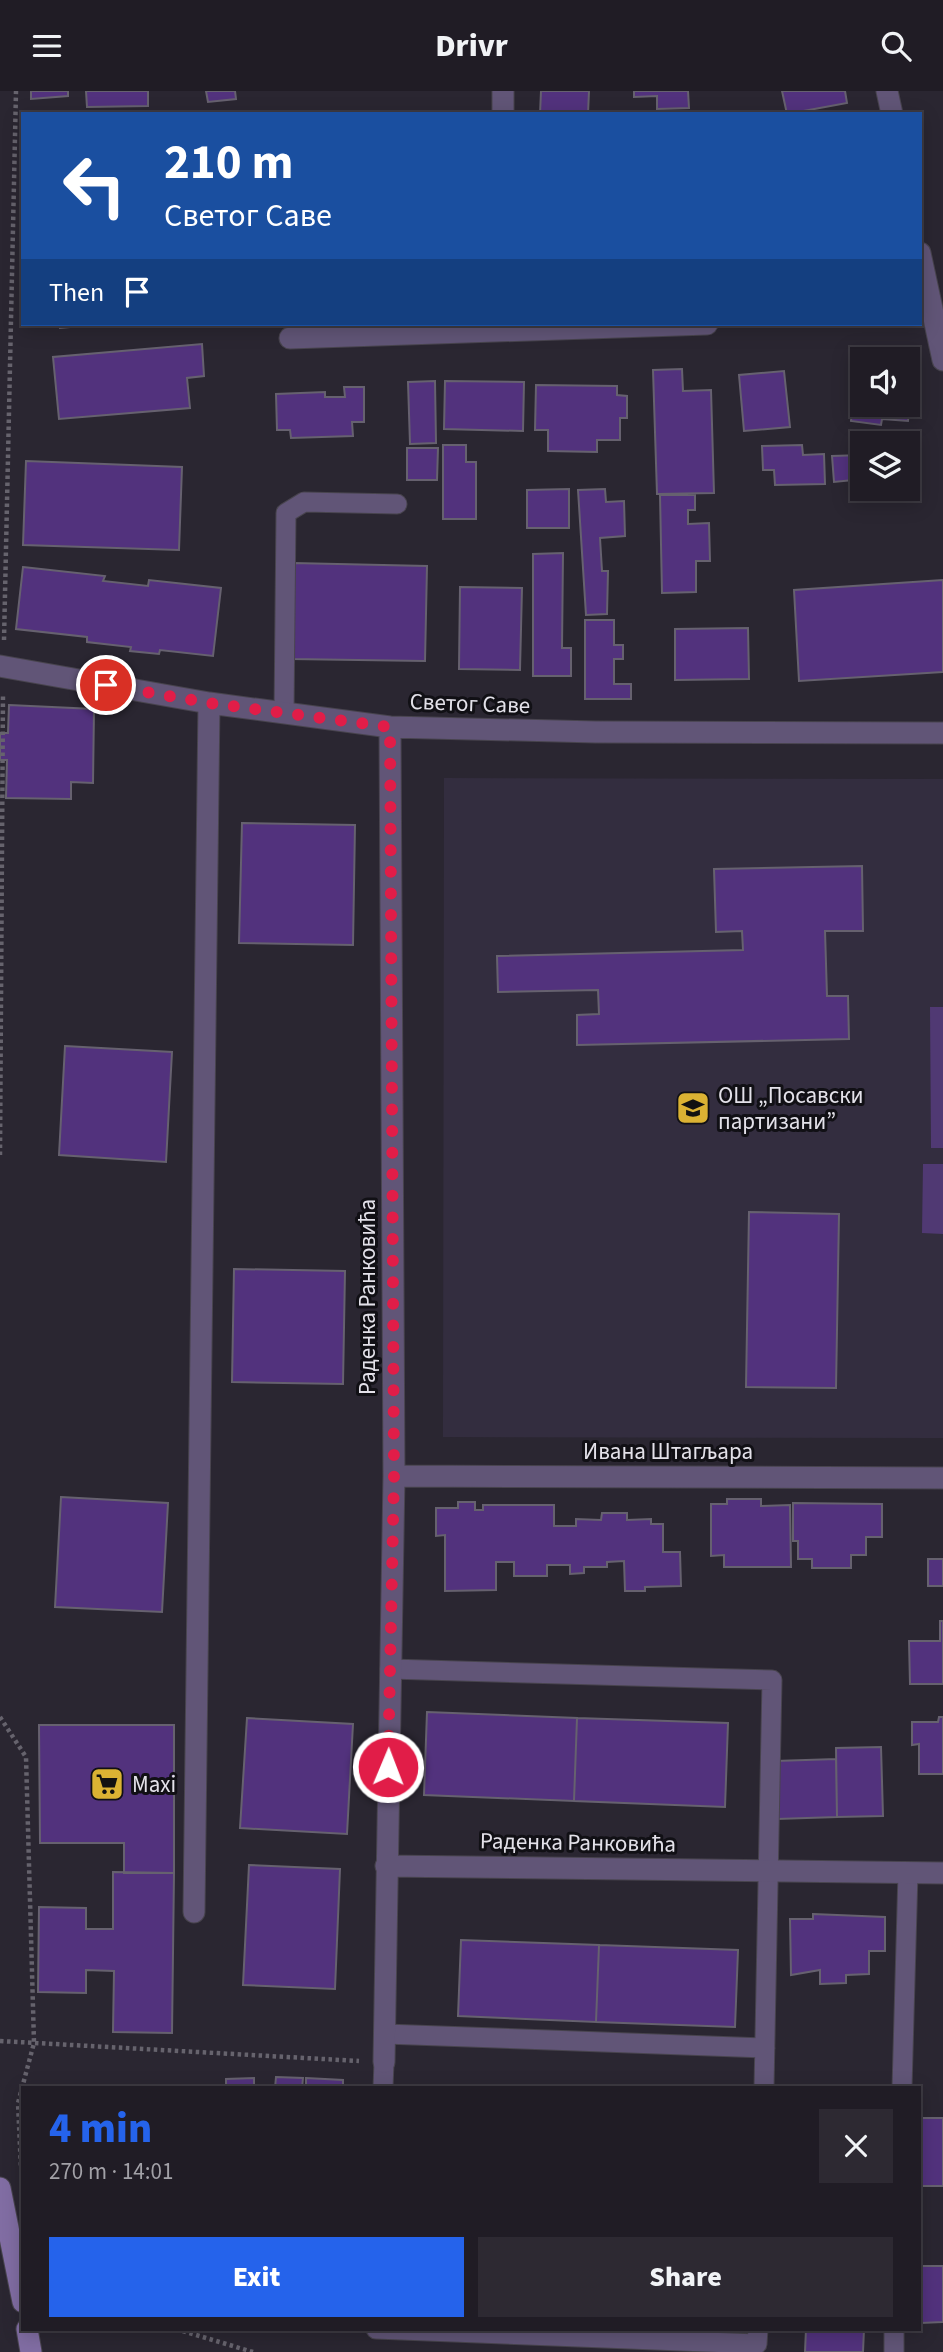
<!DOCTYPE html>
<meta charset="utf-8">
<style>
:root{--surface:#201c25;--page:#2d2932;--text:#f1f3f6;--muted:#a2a1a7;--line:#3d3a42;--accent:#2563eb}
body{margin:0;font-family:"Source Sans 3",sans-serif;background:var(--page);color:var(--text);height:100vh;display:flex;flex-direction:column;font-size:26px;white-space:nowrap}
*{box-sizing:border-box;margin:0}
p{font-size:23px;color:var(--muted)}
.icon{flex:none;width:38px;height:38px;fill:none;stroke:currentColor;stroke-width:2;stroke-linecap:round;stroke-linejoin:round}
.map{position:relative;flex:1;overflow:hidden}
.details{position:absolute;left:21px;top:1995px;width:900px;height:245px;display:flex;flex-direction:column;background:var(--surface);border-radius:0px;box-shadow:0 4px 18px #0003,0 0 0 2px var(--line)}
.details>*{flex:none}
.banner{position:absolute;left:21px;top:21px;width:901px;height:214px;border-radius:0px;box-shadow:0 4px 18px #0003,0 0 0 2px var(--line);background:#1a4fa0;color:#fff;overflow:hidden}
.controls{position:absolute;left:850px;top:256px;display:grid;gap:14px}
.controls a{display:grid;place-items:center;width:70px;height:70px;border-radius:0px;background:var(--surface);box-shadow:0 4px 18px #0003,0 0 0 2px var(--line);font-size:35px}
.pin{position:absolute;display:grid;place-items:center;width:60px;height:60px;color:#fff;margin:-30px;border:4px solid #fff;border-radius:50%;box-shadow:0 2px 7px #0007}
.me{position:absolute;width:77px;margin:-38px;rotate:1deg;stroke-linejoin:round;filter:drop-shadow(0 0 5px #0008)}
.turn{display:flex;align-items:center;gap:24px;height:147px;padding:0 28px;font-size:32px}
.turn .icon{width:91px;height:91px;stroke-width:2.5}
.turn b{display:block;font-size:49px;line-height:60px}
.then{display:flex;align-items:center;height:66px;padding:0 28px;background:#0003;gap:14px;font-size:26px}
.round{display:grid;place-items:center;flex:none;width:74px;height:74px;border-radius:0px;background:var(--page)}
.headline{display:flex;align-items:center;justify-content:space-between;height:119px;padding:0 28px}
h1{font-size:42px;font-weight:800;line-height:52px;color:var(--accent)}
.primary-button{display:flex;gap:14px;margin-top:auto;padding:14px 28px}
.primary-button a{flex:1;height:80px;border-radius:0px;background:var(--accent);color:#fff;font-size:28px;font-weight:800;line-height:80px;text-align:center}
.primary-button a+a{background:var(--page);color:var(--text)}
header{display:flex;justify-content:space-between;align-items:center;height:91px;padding:0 28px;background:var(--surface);font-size:32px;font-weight:800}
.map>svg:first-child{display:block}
.built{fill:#332d3f}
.green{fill:#503973}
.building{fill:#52327d;stroke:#66616f;stroke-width:2}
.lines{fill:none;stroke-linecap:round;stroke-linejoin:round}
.lane-casing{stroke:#48444e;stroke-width:21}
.street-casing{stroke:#48444e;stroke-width:23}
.secondary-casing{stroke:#48444e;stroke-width:23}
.path{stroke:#66636d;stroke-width:4.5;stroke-dasharray:3.5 3.5;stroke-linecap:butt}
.lane{stroke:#615577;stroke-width:19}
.street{stroke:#615577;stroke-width:21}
.secondary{stroke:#816da3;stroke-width:21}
.route{stroke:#e11d48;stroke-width:12;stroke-dasharray:0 21.6}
.labels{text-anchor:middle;stroke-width:6;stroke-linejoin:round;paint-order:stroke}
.street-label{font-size:23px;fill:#e3e1e9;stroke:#111015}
.poi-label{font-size:23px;fill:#e3e1e9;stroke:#111015;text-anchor:start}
</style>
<header><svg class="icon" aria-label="menu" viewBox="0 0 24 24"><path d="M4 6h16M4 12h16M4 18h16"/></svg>Drivr<svg class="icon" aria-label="search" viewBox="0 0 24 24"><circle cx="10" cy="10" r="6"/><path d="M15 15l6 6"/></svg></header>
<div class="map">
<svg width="943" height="2261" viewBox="0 0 943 2261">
<rect width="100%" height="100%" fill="#2a2631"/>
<path class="built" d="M444,687l499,1v659l-500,-1z"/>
<path class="green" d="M930,916h13v141h-12z
M923,1073h20v70l-21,-1z"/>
<path class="building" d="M31,0h37v5l-37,3z
M86,0h62v15l-61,1z
M206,0h29l1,8 -28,3z
M541,0h48l-1,23h-48z
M634,0h54l1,17 -32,1v-13l-23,1z
M782,0h63l2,12 -60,11z
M60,233h44l-44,4z
M202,253l2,32 -17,2 3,30 -131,11 -6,-62z
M682,278l1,22 28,-1 3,103 -57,1 -4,-124z
M784,280l6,56 -46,4 -5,-56z
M856,285l7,1v27h45v-23h4l-4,40 -26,-2 -1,6 -30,-4z
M435,290l1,62 -26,1 -2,-62z
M445,290l79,1 -1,49 -79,-2z
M536,294l81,1v9l10,1v22h-7v22h-23v12l-49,-1v-21h-13z
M344,296h20v35h-12l1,14 -62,2 -1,-8h-13l-1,-36 49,-2v5h20z
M443,354h23v17h10v57h-33z
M802,354l1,10 21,-1 1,30 -50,1 -1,-15h-11l-1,-24z
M407,357h31l-1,32h-30z
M863,364v24l-29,3 -2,-26z
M26,370l156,6 -3,83 -156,-5z
M569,398v39h-42v-38z
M605,398l1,13 18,-1 1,35 -25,2 2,33h6l-1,43 -21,1 -8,-125z
M660,404h35v15h-7v14l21,-1 1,38h-14v31l-34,1z
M563,462l-1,95h9v28h-38v-122z
M293,472l134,3 -2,95 -134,-2z
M23,476l82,9 -2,5 45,5 1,-6 72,8 -8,68 -53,-6 -1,4 -29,-3 1,-4 -44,-5v-5l-71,-8z
M943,489v92l-144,9 -5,-91z
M460,496l62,1 -2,82 -61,-1z
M585,529h29v25h9v14h-9v25h17v15h-46z
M748,537l1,51 -74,1v-51z
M9,614l85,4 -1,74 -22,-1v17l-65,-1 1,-38h-7v-27h8z
M242,732l113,2 -2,120 -114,-2z
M862,775l1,65h-38l2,65h21l1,43 -272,6v-30l22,-1 -1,-24 -100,2 -1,-36 246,-6 -1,-19 -26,1 -2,-63z
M65,955l107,6 -6,110 -107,-7z
M749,1121l90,2 -3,174 -90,-1z
M234,1178l111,2 -2,113 -111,-2z
M61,1406l107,6 -6,109 -107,-5z
M727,1408h34v7l29,-1 1,62h-67v-12l-13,1v-52h16z
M458,1411h17v8h8v-5h71v21h22v-7l25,1 1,-7h25v7l24,-1v5h12v28h17l1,34 -36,1v4h-20l-1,-30 -17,1v5h-23v6l-14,1v-9h-23v11h-33v-14h-18v28l-51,1v-56l-9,1v-28h22z
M793,1412l89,1v33h-16v18h-15v13h-39v-9h-14v-18h-5z
M928,1468h15v27h-15z
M940,1530h3v63h-33l-1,-43h31z
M427,1621l150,6 -3,83 -150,-6z
M939,1626h4v57h-24v-30l-7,1v-23h26z
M247,1627l106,6 -6,110 -107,-6z
M577,1627l151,5 -3,84 -151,-6z
M39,1634h135v148h-50v-30h-84z
M881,1656l2,69 -46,1 -1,-69z
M836,1668l1,58 -60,2 -2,-58z
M249,1774l91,4 -5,120 -92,-4z
M113,1781l61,1 -2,160 -59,-1 1,-61 -28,-1v23l-48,-1 1,-85 47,1v21h27z
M813,1823l72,3v34h-16v23l-23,1v8l-26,1v-14l-29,5 -1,-56h23z
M461,1849l138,5 -3,77 -138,-6z
M599,1854l139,5 -3,77 -139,-5z
M276,1986l27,1 -1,10h-27z
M254,1987v10h-28v-9z
M306,1987l37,2v8h-37z
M919,2027h24v68h-24z
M919,2175h24v56l-22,1z
M806,2238h58l-1,23h-58z"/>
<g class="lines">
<defs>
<path id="lane" d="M284,622l2,-200 18,-11 93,2
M390,1578l382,11 -8,408
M385,1943l380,14
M383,1997l1,-26
M902,1997l6,-216
M376,2238l381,15 1,-15
M894,2261v-23"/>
<path id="street" d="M503,0v23
M887,0l5,23
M920,162l23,107
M290,247l417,-14
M0,575l209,37 181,24 206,5 347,1
M394,1385l549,2
M386,1775l557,7
M194,1821l15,-1209
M384,1971l10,-586 -4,-749"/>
<path id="secondary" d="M0,2097l23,114
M27,2238l4,23"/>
</defs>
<use href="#lane" class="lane-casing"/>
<use href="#street" class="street-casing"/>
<use href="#secondary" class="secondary-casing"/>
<path class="path" d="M4,549l12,-549
M0,1064l3,-461
M0,1626l26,40 8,286 -16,60 3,66
M0,1950l359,20
M176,2238l77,23"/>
<use href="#lane" class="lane"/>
<use href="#street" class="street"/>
<use href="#secondary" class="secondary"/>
</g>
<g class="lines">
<path class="route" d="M106,594l103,18 181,24 4,749 -6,291"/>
</g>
<defs>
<symbol id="school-square" viewBox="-11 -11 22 22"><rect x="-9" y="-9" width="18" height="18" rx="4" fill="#dbb233" stroke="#111015"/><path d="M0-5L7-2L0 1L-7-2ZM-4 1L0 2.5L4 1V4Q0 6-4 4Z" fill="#111"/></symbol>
<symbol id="supermarket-square" viewBox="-11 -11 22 22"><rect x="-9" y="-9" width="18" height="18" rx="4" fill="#dbb233" stroke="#111015"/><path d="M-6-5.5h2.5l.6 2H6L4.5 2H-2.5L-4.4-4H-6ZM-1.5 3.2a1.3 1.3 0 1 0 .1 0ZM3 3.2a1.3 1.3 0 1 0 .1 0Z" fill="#111"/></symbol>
</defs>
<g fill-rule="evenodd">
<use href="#school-square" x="674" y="998" width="38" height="38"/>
<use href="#supermarket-square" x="88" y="1674" width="38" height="38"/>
</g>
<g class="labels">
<g class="street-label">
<text transform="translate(470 612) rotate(2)" y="8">Светог Саве</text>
<text transform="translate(367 1206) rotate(-90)" y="8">Раденка Ранковића</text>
<text x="668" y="1368">Ивана Штагљара</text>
<text transform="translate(578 1751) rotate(1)" y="8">Раденка Ранковића</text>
</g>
<g class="poi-label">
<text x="718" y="1012">ОШ „Посавски<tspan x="718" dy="26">партизани”</tspan></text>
<text x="132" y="1701">Maxi</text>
</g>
</g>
</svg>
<div class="controls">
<a><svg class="icon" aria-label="sound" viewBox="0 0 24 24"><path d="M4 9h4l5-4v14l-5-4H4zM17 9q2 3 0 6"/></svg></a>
<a><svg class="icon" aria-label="layers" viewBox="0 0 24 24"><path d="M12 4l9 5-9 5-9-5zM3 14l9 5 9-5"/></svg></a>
</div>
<div class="pin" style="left:106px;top:594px;background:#d93025"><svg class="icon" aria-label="arrive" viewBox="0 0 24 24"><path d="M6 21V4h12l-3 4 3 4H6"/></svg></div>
<svg class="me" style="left:388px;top:1676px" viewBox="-20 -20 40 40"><circle r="17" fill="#e11d48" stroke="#fff" stroke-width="3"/><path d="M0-11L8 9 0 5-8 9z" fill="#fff"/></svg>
<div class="banner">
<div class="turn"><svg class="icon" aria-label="left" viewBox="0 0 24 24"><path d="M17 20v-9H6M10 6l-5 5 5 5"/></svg><div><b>210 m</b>Светог Саве</div></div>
<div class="then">Then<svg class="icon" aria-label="arrive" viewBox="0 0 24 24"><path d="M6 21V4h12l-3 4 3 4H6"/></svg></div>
</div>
<section class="details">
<div class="headline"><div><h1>4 min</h1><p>270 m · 14:01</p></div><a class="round"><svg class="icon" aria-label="close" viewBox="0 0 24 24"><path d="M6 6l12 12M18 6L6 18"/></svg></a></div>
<div class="primary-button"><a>Exit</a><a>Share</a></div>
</section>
</div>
